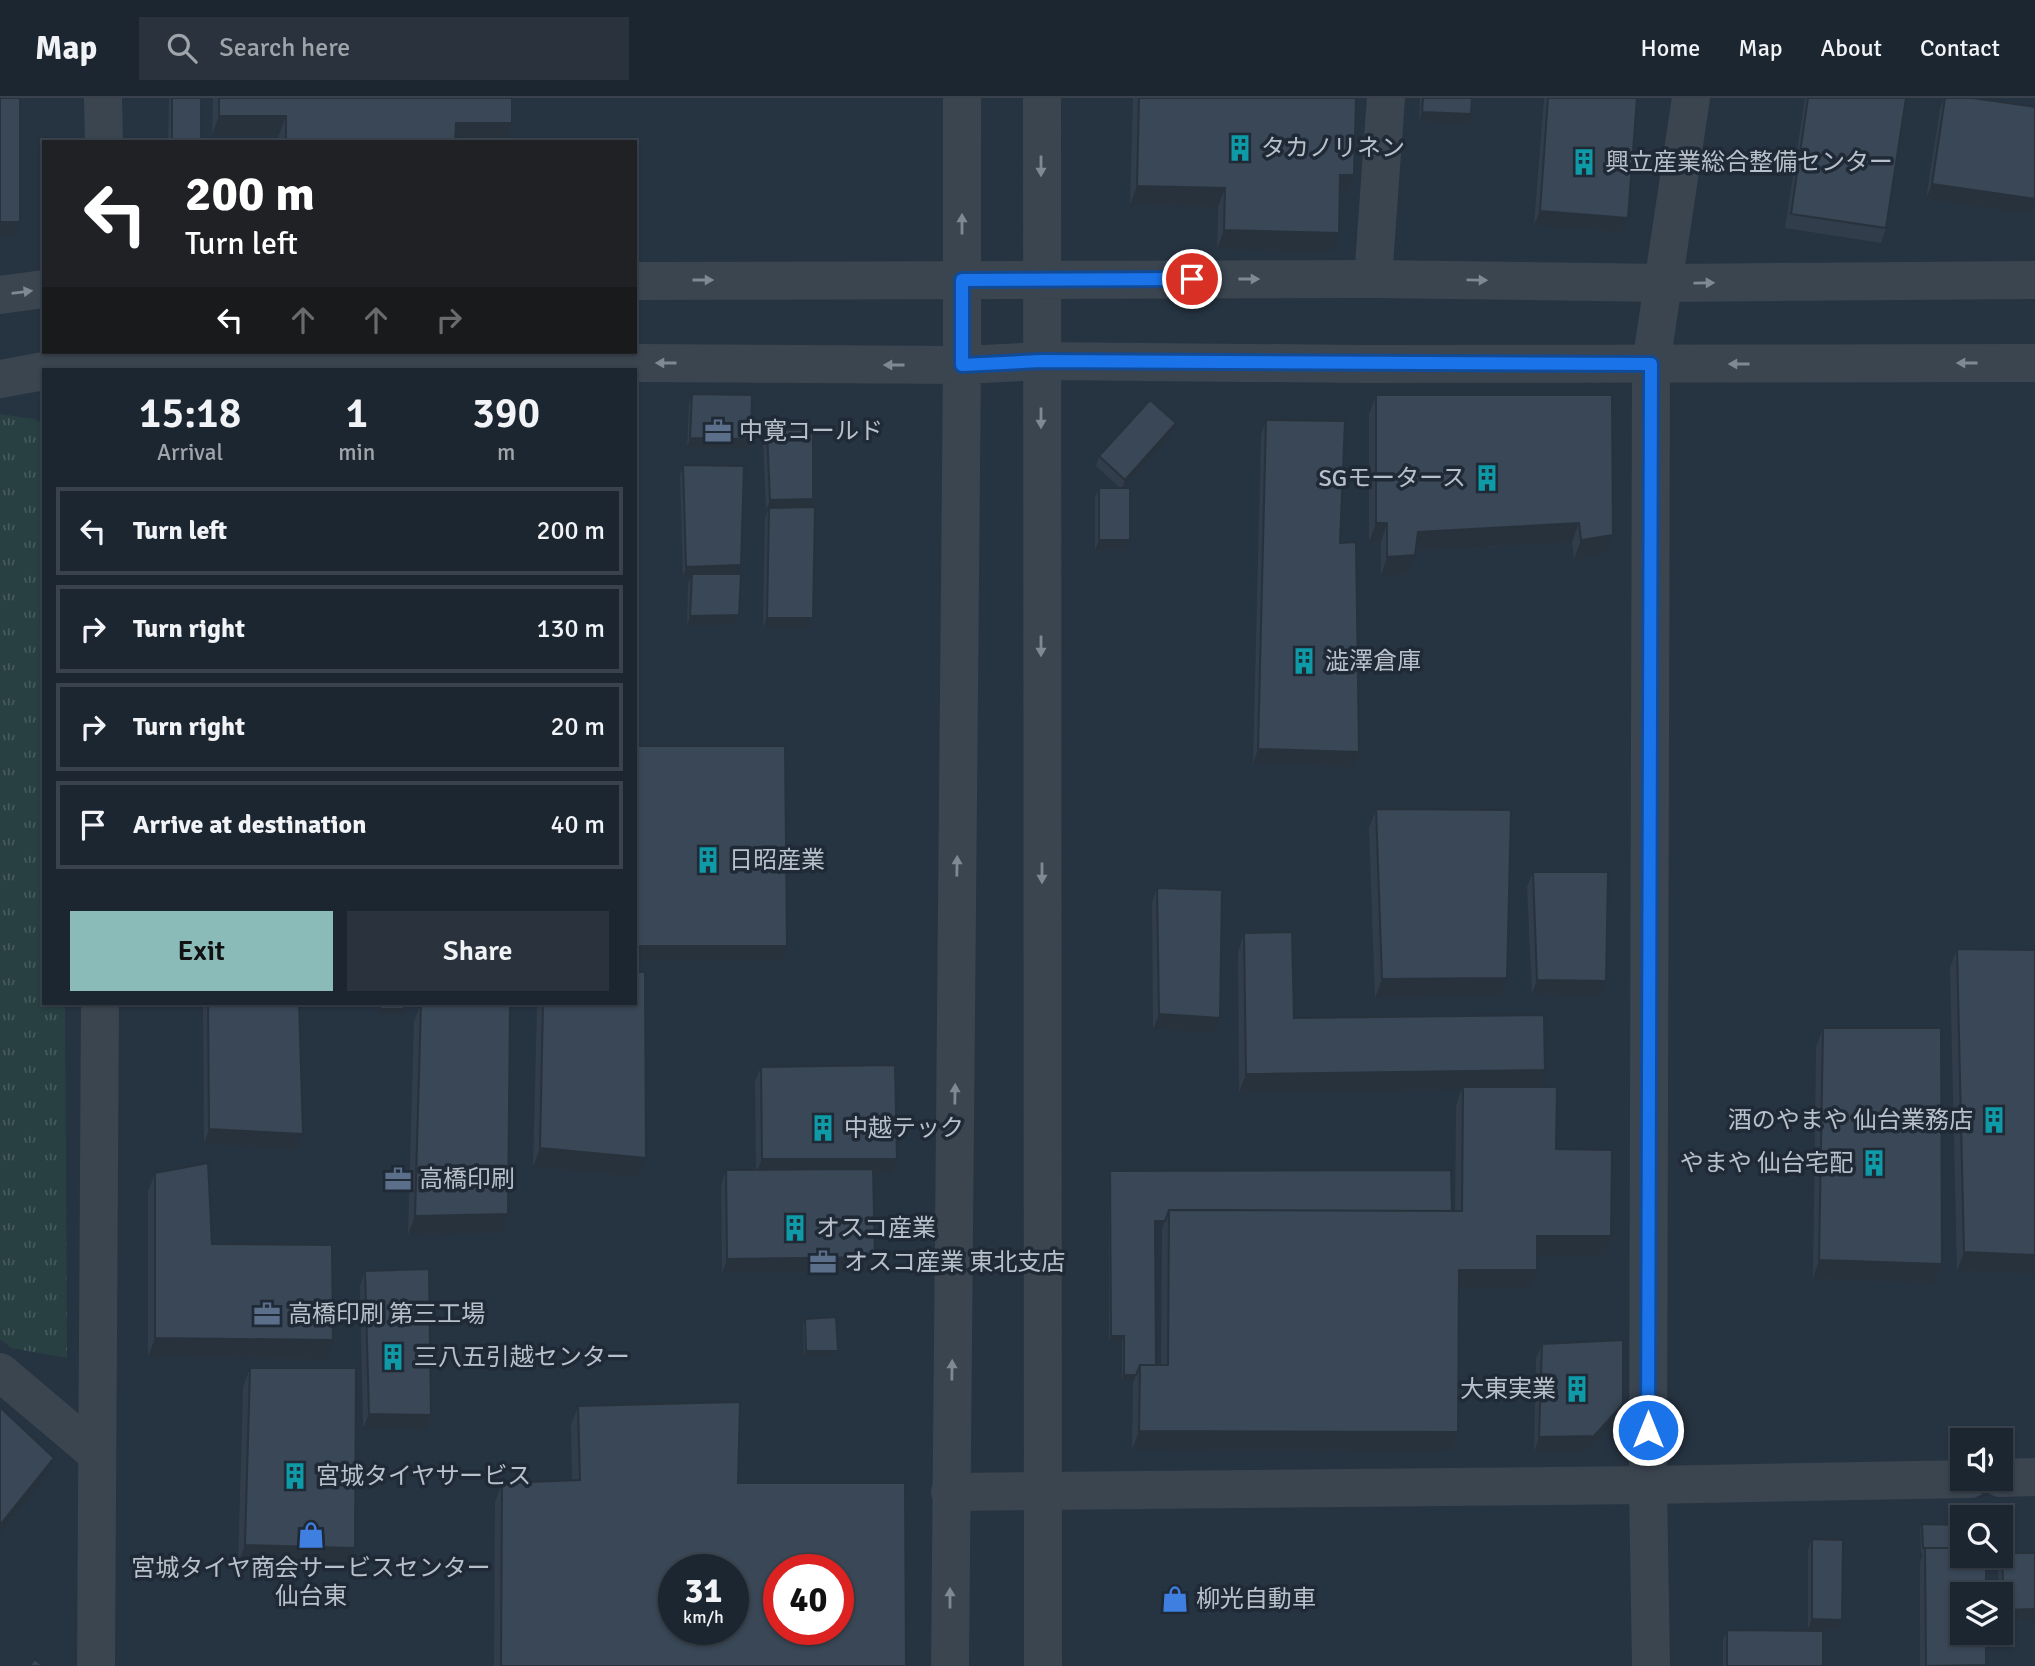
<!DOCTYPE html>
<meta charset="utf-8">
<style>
:root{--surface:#1c2631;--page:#29323d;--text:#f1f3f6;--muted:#a0a5ab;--line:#3a434d;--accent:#8bbbb9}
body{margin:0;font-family:Signika,"Noto Sans JP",sans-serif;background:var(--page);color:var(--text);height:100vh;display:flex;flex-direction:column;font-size:26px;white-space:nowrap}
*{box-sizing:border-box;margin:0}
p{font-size:23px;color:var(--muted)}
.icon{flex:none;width:38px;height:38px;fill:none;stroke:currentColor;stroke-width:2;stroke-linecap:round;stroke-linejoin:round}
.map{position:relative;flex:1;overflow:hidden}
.details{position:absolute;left:42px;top:270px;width:595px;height:637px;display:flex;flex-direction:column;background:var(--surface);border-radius:0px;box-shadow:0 2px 5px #0004,0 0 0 2px var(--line)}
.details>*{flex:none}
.guide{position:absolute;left:42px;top:42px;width:595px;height:214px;border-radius:0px;box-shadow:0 2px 5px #0004,0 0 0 2px var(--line);background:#202124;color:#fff;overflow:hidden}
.fabs{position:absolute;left:1950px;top:1330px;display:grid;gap:14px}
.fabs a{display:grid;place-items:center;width:63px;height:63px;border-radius:0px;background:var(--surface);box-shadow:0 2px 5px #0004,0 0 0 2px var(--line);font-size:35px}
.speed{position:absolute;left:658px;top:1456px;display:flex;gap:14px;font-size:35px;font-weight:700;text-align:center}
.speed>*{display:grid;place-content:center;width:91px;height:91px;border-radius:50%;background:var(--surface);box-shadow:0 2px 5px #0004,0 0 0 2px var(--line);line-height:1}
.speed small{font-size:18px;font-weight:400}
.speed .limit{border:10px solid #d22;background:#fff;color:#111}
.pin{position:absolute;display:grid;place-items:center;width:60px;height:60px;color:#fff;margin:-30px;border:4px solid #fff;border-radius:50%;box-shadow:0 2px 7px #0007}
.me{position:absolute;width:77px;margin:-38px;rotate:0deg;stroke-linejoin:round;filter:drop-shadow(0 0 5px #0008)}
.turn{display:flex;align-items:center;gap:24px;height:147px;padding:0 28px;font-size:32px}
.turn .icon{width:91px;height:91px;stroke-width:2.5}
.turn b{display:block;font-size:49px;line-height:60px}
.lanes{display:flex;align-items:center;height:66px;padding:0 28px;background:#0003;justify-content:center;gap:35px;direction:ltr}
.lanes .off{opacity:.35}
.eta{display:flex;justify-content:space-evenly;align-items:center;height:119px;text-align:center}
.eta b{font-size:42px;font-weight:600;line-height:49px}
.action{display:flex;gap:14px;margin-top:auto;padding:14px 28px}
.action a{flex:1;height:80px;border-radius:0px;background:var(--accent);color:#111;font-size:28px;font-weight:600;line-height:80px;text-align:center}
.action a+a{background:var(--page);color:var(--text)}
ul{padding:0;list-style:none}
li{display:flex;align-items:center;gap:21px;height:88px;margin:0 14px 10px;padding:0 14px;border:4px solid var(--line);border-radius:0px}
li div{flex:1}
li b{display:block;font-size:26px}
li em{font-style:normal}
header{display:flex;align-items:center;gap:42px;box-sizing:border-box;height:98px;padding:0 35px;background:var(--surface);border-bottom:2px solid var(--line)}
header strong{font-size:33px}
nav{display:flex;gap:38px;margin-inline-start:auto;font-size:24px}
.search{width:490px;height:63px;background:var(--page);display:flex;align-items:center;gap:18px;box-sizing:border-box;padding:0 24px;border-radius:0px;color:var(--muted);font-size:26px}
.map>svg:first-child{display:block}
.park{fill:url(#park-tufts)}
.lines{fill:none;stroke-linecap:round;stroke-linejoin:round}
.minor{stroke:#3b4550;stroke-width:38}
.tertiary{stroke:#3b4550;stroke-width:38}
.wall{fill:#313d4a;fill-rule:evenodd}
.shaded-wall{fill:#28323c}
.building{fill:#394756;stroke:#28323c;stroke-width:2;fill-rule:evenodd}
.oneway{fill:#7f8994}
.route-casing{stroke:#114b97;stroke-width:18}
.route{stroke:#1a73e8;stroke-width:12}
.labels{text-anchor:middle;stroke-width:7;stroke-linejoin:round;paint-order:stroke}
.poi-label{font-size:24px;fill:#b7c0cb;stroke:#1f2a36;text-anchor:start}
</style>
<header>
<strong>Map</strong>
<div class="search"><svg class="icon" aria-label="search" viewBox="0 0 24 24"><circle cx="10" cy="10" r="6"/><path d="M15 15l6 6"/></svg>Search here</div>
<nav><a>Home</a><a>Map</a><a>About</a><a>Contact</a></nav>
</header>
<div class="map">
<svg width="2035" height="1568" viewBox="0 0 2035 1568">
<defs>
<pattern id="park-tufts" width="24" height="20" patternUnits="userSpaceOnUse" patternTransform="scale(1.75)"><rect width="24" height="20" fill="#284042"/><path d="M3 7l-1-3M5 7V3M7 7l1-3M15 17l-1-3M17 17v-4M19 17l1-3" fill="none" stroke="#455a5c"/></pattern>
</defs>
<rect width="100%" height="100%" fill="#263341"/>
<path class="park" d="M0,316l34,5 10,6v578h21l2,355 -56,-10 -11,-9z"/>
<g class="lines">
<path class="minor" d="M1373,181l13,-181
M2000,1380l35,-1
M950,1394l698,-7 322,-6"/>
<path class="tertiary" d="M103,0l1,44
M1042,0l1,1568
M635,183l738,-2 291,4 371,-3
M0,197l44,-6
M54,271l50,-9 858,5 79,-4 324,3 670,-1
M0,281l44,-8
M0,1274l97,82
M96,1568l4,-663
M950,1568l12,-1301v-267
M1651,1568l-3,-181 3,-1121 40,-266"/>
</g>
<path class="wall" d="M169,0h32v44h-33z
M213,0h299v25l-7,19h-226v-7h-67z
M1133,0h223l-2,77 -7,19h-7l-8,58 -115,-3 1,-42 -88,-2z
M1420,0h52l-5,26 -48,-2z
M1544,0h93l-9,120 -6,14 -88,-7z
M1805,0h101l-20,130 -5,15 -96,-15z
M1944,0h28l57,116 -103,-15 14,-90z
M692,296l55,55 -60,-2 2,-43z
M1376,297l237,140 -6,18 -33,6 -2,-17 -156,9 -8,23 -27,2v-34h-12v-128z
M1266,322l74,123 14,224 -101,-3 8,-329z
M1176,325l-3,10 -50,55 3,62h-31v-52l4,-10h21l-24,-22 3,-10z
M767,333l46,68 -3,8 3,111 -4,10h-46l2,-110 3,-8h-2l-3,-69z
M683,367l55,109 1,41 -4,10 -48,1 1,-42 3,-7h-8l-3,-102z
M1376,711l125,188 -126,1 -6,-170z
M1533,774l68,124 -69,-2 -5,-107z
M1157,790l63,130 -5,15 -62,-4 -1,-127z
M1244,835l50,85 251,52 -6,17 17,62 48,106h-67l-7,34h-71l-1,143 -7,19 -319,-1 1,-66 1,-4h-12v-39h-13v-165l1,-5 345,40 1,-105 5,-16 -222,3 -1,-141zM1155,1128h8l-1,3 -1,136h-5z
M1957,851l78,1v324l-78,-3 -7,-303z
M203,905h96l4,131 -6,15 -93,-5z
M413,905h97l-2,211 -7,19 -93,2 6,-214 7,-17z
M537,905h98l11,155 -7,19 -106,-10z
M1823,930l119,236 -7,19 -122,-4 3,-232z
M761,969l136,92 -5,15h-19l-4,98 -147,1 -1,-88 5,-15h30l-1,-89z
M155,1075l57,71 114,115 -178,-2v-165z
M365,1173l66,144 -5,15 -63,-2 -3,-142z
M805,1221l33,32 -2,5h-32l-1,-32z
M1542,1246l81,60 -5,15 -30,32 -54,1 2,-94z
M250,1270l105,180 -7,19 -110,-3 5,-177z
M578,1308l160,77 168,183h-412l1,-164 7,-19 70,-2 -1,-56z
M1922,1426l63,142h-65v-103l3,-10h-2l-1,-24z
M1812,1441l30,81 -3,10 -31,-1v-80z
M2002,1455h33v66l-35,1v-26h-1l-1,-31z
M1727,1532l96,36h-100v-26z"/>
<path class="shaded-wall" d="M1422,14l49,2 -4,10 -48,-2z
M219,18h67l-7,19h-67z
M456,25h56l-7,19h-56z
M1340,77h14l-7,19h-14z
M1932,86l103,15 -6,15 -103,-15z
M1137,88l88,2 -7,19 -88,-2z
M1540,113l88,7 -6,14 -88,-7z
M0,124h20l-6,15h-14z
M1224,132l115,3 -7,19 -115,-3z
M1176,325l-3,10 -51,56 3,-9z
M690,340l61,1 -4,10 -60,-2z
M813,401l-3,10 -44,1 4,-10z
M1376,425h11l-6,19h-12z
M1579,425l-7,19 -161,9 7,-19z
M1613,437l-6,18 -33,6 7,-19z
M1099,442h31l-4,10h-31z
M1415,457l-7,19 -27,2 6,-19z
M741,467l-3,10 -46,-1 -1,3h-8l3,-10z
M739,517l-4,10 -48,1 3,-10z
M767,520h46l-4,10h-46z
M1258,651l101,3 -5,15 -101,-3z
M635,848h152l-5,15h-147z
M1507,880l-6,19 -126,1 7,-19z
M1537,882l69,1 -5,15 -69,-2z
M380,911h24l-2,5h-24z
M1159,916l61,4 -5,15 -62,-4z
M1545,972l-7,19 -75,-2 -2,3 -222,3 7,-19z
M209,1031l94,5 -6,15 -93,-5z
M540,1050l106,10 -7,19 -106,-10z
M762,1061h135l-5,15h-136z
M508,1116l-7,19 -93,2 7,-19z
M1155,1123h10l-2,5h-10z
M1537,1138h74l-7,19h-74z
M1964,1154l71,3v19l-78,-3z
M875,1159l-6,15 -147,1 5,-14z
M1819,1162l123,4 -7,19 -122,-4z
M1459,1172h78l-7,19h-78z
M1111,1238h13l-2,5h-13z
M155,1240l178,2 -7,19 -178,-2z
M806,1253h32l-2,5h-32z
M1124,1277h12l-2,5h-12z
M1623,1306l-5,15 -30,32 -54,1 5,-15z
M369,1316l62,1 -5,15 -63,-2z
M1139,1333l319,1 -7,19 -319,-1z
M54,1360l-5,14 -49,61v-8z
M245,1447l110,3 -7,19 -110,-3z
M2035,1511v10l-35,1 4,-10z
M1812,1521l30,1 -3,10 -31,-1z"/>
<path class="building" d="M0,0h20v124h-20z
M172,0h29v44h-29z
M219,0h293v25h-56l-1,19h-169v-26h-67z
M1139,0h217l-2,77h-14l-1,58 -115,-3 1,-42 -88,-2z
M1423,0h49l-1,16 -49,-2z
M1548,0h89l-9,120 -88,-7z
M1808,0h98l-20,130 -95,-14z
M1945,0h27l63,9v92l-103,-15z
M692,296l60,1 -1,44 -61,-1z
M1376,297h236l1,140 -32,5 -2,-17 -161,9 -3,23 -28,2v-34h-11z
M1150,302l26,23 -51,57 -26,-24z
M1266,322l79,1 -5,122 16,-1 3,210 -101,-3z
M813,331v70l-43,1 -3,-69z
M683,367l61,1 -3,99 -55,2z
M1099,390h31v52h-31z
M815,409l-2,111h-46l2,-110z
M692,476h49l-2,41 -49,1z
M635,648h150l2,200h-152z
M1376,711l135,1 -4,168 -125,1z
M1533,774h75l-2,109 -69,-1z
M1157,790l65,2 -2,128 -61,-4z
M1292,834l2,86 250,-3 1,55 -299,4 -2,-141z
M1957,851l78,1v305l-71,-3z
M635,874h10l1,186 -106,-10 3,-145h92z
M208,905h91l4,131 -94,-5z
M380,905h24v6h-24z
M421,905h89l-2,211 -93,2z
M1823,930h118l1,236 -123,-4z
M895,967l2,94h-135l-1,-92z
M1463,989h94l-1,62 56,1 -1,86h-74v34h-78l-1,162 -319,-1 1,-66h28l1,-155 293,1z
M208,1065l4,81 120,1 1,95 -178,-2v-165z
M873,1071l2,88 -148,2 -1,-89z
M1451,1072l1,41 -283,-1 -4,11h-10l1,144h-16l-4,10h-12v-39h-13l-1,-165z
M429,1171l2,146 -62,-1 -4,-143z
M836,1219l2,34h-32l-1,-32z
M1623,1242v64l-29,32 -55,1 3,-93z
M250,1270h106l-1,180 -110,-3z
M740,1304l-2,81h167l1,183h-405l1,-183 78,-3 -2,-74zM674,1472h59v59h-59zM779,1472h59v59h-59z
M0,1309l54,51 -54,67z
M1922,1426l40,1v23h-39z
M1812,1441l31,1 -1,80 -30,-1z
M1925,1450h37v8h24v38h-24v39h24v32l-60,1z
M2002,1455h33v56l-31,1z
M1727,1532l96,1v35h-96z
M35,1561l8,7h-14z"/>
<defs><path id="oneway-solid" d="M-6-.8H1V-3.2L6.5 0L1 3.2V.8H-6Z" transform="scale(1.75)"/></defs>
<g class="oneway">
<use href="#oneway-solid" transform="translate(1041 68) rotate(90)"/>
<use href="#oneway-solid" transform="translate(962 126) rotate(-90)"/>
<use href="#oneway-solid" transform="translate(1249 181)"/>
<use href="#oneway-solid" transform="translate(703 182)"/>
<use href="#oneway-solid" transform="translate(1477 182) rotate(1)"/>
<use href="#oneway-solid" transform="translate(1704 185) rotate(-1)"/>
<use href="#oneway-solid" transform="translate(22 194) rotate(-7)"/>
<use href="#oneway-solid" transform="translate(666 265) rotate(-180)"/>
<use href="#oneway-solid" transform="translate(1967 265) rotate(180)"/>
<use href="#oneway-solid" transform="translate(1739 266) rotate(180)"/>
<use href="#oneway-solid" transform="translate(894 267) rotate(-180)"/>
<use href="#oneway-solid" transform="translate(1041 320) rotate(90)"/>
<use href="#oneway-solid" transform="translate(1041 548) rotate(90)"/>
<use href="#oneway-solid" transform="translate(957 768) rotate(-89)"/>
<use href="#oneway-solid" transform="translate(1042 775) rotate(90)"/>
<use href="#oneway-solid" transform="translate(955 996) rotate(-89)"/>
<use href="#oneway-solid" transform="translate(952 1272) rotate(-89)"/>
<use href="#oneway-solid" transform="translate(950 1500) rotate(-90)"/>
</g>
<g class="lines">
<defs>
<path id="route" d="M1192,181l-230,1v85l79,-4 610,3 -3,1066"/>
</defs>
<use href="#route" class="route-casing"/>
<use href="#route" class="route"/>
</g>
<defs>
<symbol id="building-bare" viewBox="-9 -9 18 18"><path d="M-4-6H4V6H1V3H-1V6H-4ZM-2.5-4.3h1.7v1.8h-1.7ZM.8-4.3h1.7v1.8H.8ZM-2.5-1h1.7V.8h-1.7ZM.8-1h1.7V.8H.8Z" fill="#0f9aa8" stroke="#1f2a36" stroke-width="2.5" paint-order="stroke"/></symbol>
<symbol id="office-bare" viewBox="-9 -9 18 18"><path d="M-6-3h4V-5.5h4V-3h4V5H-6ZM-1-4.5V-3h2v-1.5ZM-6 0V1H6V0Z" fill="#5c6f8a" stroke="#1f2a36" stroke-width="2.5" paint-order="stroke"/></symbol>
<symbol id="shop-bare" viewBox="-9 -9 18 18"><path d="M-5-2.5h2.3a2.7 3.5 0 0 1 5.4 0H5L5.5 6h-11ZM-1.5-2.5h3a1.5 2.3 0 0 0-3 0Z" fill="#3f7fe0" stroke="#1f2a36" stroke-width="2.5" paint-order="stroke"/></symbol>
</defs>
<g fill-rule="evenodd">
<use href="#building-bare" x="1221" y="31" width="38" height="38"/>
<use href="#building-bare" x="1565" y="45" width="38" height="38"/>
<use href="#office-bare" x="699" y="314" width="38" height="38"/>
<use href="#building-bare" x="1468" y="361" width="38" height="38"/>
<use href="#building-bare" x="1285" y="544" width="38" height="38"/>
<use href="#building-bare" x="689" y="743" width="38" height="38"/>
<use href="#building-bare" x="1975" y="1003" width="38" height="38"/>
<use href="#building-bare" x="804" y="1011" width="38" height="38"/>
<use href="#building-bare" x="1855" y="1046" width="38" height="38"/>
<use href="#office-bare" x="379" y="1062" width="38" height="38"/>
<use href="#building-bare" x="776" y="1111" width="38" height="38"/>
<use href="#office-bare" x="804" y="1145" width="38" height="38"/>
<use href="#office-bare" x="248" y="1197" width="38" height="38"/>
<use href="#building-bare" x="374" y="1240" width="38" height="38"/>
<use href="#building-bare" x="1558" y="1272" width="38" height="38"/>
<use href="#building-bare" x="276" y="1359" width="38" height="38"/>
<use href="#shop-bare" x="292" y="1418" width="38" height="38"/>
<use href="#shop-bare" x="1156" y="1482" width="38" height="38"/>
</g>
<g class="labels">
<g class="poi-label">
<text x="1261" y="58">タカノリネン</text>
<text x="1605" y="72">興立産業総合整備センター</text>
<text x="739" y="341">中寛コールド</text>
<text x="1466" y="388" text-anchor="end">SGモータース</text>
<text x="1325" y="571">澁澤倉庫</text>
<text x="729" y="770">日昭産業</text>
<text x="1973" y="1030" text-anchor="end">酒のやまや 仙台業務店</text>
<text x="844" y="1038">中越テック</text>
<text x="1853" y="1073" text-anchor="end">やまや 仙台宅配</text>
<text x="419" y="1089">高橋印刷</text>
<text x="816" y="1138">オスコ産業</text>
<text x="844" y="1172">オスコ産業 東北支店</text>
<text x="288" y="1224">高橋印刷 第三工場</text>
<text x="414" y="1267">三八五引越センター</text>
<text x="1556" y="1299" text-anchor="end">大東実業</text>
<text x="316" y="1386">宮城タイヤサービス</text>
<text x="311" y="1478" text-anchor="middle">宮城タイヤ商会サービスセンター<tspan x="311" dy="28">仙台東</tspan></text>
<text x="1196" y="1509">柳光自動車</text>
</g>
</g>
</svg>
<div class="fabs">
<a><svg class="icon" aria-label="sound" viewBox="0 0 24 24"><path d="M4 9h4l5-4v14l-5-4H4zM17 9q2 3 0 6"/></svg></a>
<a><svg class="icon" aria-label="search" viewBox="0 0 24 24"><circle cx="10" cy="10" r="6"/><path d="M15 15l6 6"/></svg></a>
<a><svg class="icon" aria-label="layers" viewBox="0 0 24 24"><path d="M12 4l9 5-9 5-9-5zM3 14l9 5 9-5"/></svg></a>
</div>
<div class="speed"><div>31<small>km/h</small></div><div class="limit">40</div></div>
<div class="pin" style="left:1192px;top:181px;background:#d93025"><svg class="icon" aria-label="arrive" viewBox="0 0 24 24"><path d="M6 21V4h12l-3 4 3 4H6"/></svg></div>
<svg class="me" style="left:1648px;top:1332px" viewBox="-20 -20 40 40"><circle r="17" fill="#1a73e8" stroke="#fff" stroke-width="3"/><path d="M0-11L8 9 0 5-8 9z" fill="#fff"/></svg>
<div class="guide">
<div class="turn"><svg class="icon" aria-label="left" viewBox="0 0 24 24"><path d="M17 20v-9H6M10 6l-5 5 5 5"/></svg><div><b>200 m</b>Turn left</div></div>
<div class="lanes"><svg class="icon" aria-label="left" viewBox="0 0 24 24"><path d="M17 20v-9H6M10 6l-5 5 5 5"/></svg><svg class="icon off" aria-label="ahead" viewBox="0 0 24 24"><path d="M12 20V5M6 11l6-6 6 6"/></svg><svg class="icon off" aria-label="ahead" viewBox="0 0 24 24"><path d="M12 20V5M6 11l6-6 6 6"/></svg><svg class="icon off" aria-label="right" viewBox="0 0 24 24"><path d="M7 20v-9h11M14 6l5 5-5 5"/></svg></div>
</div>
<section class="details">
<div class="eta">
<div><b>15:18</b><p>Arrival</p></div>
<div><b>1</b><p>min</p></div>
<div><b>390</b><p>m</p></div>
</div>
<ul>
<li><svg class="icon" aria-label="left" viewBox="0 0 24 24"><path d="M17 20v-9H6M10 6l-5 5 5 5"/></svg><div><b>Turn left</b></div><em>200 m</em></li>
<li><svg class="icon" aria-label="right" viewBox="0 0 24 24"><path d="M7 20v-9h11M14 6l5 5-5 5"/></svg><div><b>Turn right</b></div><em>130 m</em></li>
<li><svg class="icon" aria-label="right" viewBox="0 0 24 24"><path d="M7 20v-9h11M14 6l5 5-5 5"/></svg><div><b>Turn right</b></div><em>20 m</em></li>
<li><svg class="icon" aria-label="arrive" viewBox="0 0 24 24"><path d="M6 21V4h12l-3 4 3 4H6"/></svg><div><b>Arrive at destination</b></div><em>40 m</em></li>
</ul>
<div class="action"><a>Exit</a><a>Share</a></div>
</section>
</div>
